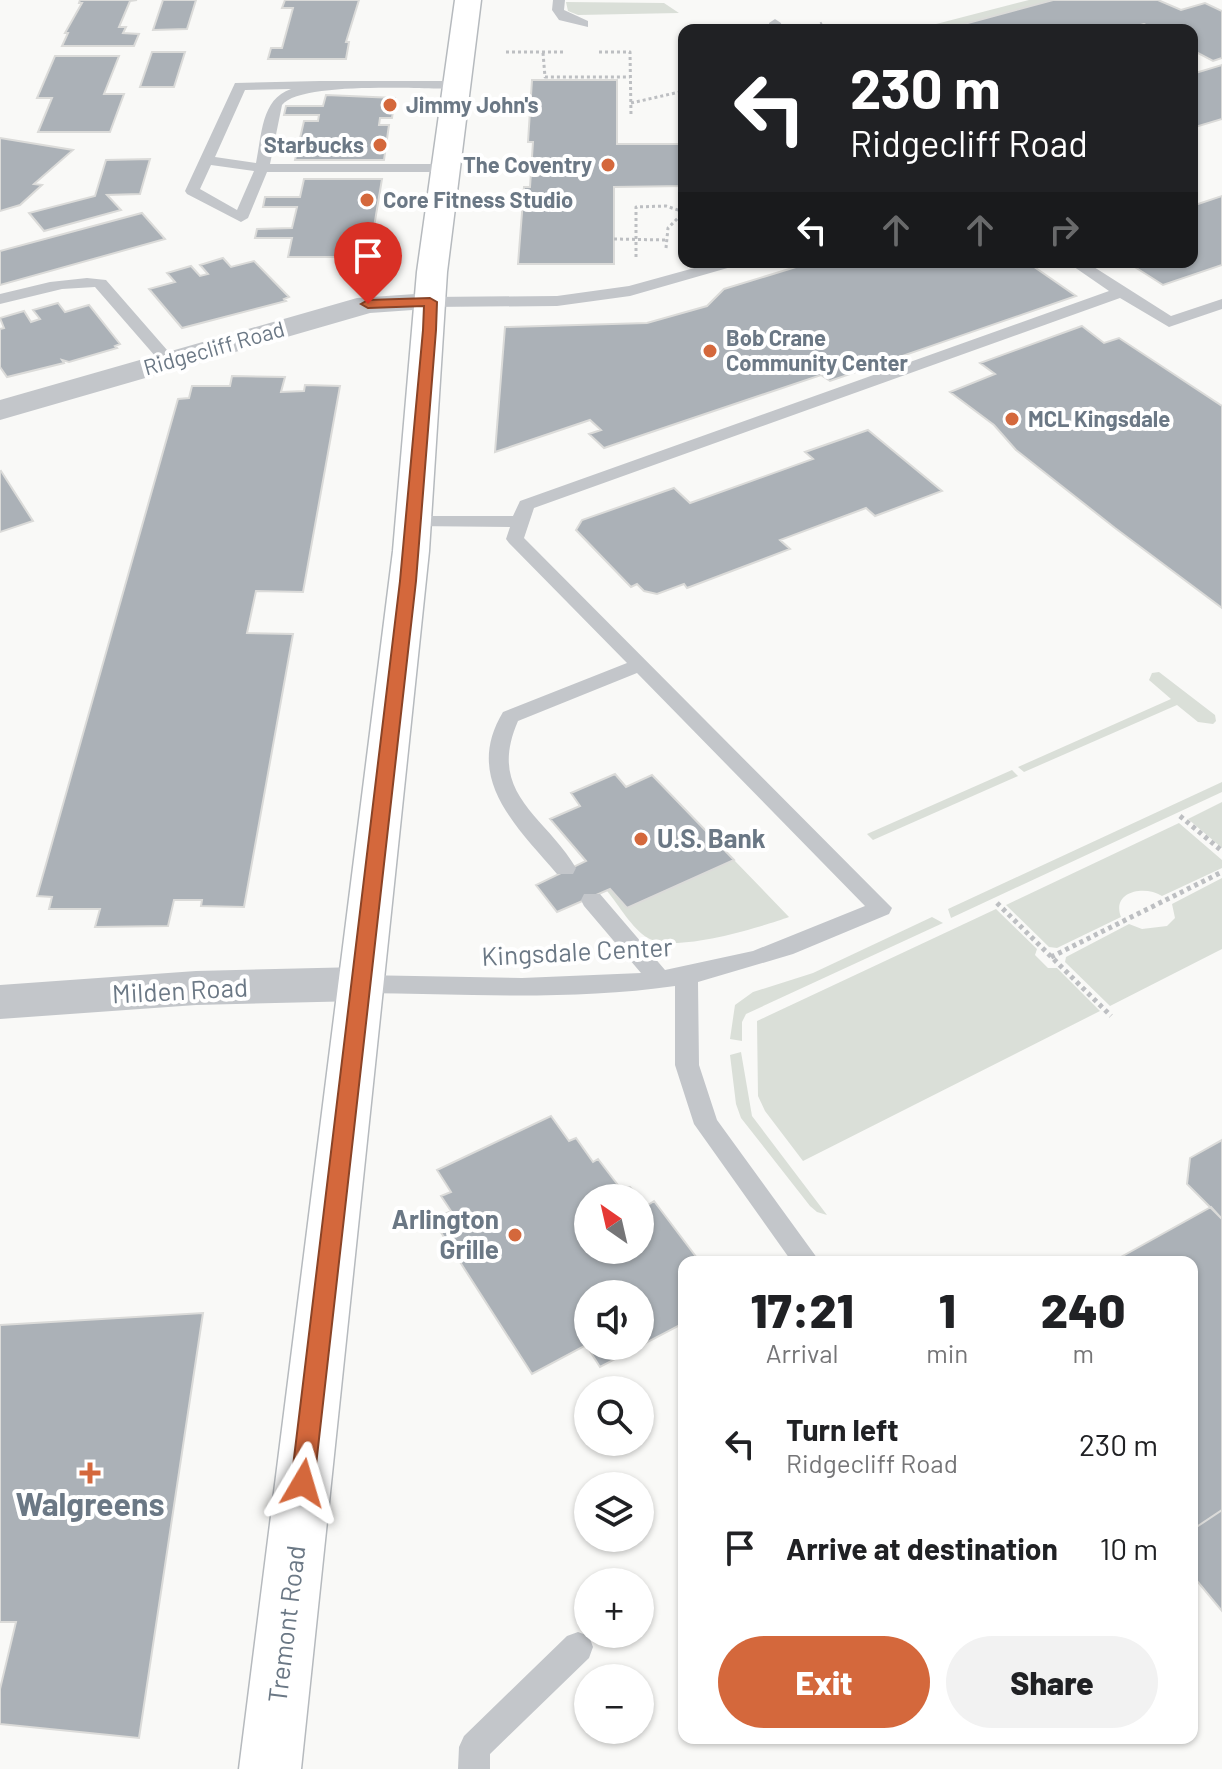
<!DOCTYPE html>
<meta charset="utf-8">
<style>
:root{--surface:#fff;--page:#f2f2f2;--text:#202124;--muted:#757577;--accent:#d4683c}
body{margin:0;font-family:Barlow,sans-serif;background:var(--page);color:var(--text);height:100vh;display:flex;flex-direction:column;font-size:30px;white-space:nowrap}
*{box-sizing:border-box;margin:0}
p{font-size:26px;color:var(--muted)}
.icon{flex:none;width:44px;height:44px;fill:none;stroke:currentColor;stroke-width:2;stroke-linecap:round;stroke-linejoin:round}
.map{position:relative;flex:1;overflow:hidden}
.side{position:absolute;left:678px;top:1256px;width:520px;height:488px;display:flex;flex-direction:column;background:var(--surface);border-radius:16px;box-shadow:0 2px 6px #0004}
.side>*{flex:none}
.top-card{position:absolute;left:678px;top:24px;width:520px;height:244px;border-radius:16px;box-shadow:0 2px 6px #0004;background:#202124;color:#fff;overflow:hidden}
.needle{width:52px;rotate:326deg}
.fabs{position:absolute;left:574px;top:1184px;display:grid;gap:16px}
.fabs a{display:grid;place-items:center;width:80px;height:80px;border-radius:50%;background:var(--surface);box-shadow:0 2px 6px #0004;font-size:40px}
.pin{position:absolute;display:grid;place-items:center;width:68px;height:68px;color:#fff;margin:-82px -34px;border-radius:50% 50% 50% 0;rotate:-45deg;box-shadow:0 0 8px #0007}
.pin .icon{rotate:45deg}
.me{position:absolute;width:88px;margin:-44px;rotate:7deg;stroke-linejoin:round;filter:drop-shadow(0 0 6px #0008)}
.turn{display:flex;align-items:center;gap:28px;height:168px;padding:0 40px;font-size:36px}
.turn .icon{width:104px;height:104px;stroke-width:2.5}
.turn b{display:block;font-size:56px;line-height:68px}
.lanes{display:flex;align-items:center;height:76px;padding:0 40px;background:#0003;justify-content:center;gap:40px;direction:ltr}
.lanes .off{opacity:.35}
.eta{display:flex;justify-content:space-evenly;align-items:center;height:136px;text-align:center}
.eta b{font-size:48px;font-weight:800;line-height:56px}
.action{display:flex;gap:16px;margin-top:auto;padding:16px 40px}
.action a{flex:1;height:92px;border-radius:48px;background:var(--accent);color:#fff;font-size:32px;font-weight:800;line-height:92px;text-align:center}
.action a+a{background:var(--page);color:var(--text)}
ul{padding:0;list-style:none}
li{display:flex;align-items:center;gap:24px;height:104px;padding:0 40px}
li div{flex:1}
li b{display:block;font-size:30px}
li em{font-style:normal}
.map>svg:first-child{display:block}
.green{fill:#dadfd8}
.building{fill:#abb1b7;stroke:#dbdbd9;stroke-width:2;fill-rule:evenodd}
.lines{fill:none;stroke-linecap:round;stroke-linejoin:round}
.secondary-casing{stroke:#b6babe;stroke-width:3}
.path-far1{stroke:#bdbfc2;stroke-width:3;stroke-dasharray:3 3;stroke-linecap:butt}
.path{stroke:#bdbfc2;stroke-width:5;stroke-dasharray:4 4;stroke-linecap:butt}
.lane{fill:#c3c6ca;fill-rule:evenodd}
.street{fill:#c3c6ca;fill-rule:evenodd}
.secondary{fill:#fff;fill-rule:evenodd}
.route{fill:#d4683c;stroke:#8a4427;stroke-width:2}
.poi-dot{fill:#d4683c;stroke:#fff;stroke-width:3}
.labels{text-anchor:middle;stroke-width:8;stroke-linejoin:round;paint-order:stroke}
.far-poi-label{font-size:22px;font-weight:bold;fill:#6b7885;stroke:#fff;text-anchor:start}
.far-street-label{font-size:22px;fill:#6b7885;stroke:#fff}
.poi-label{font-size:26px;font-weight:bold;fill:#6b7885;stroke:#fff;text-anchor:start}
.street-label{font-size:26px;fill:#6b7885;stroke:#fff}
.near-poi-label{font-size:32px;font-weight:bold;fill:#6b7885;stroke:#fff}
</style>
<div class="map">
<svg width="1222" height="1769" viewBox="0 0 1222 1769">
<rect width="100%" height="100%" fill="#f9f9f7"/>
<path class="green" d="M1029,0h24l-112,30h-28z
M566,2l98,1 15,10 -101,2 -10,-4z
M1159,672l56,43 1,6 -3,3 -15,-2 -21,-17 -153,67 -6,-5 153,-68 -22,-19 3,-7z
M1012,770l6,6 -145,64 -6,-6z
M1222,782v10l-271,126 -3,-9z
M1222,802v46l-34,-29z
M1179,823l43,37v8l-60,28c-17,-11 -51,-5 -41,21l-64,31 -8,-1 -43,-42z
M734,860l55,57c-28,10 -115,37 -141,21 -16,-9 -29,-33 -41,-47l3,-2 18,19z
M1222,878v71l-112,57 -45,-44 1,-5 63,-33 13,5 25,-3 8,-8 -3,-14z
M996,909l41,40 -2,6 13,13h9l43,43 -297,150 -38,-50 -7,-15 -1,-75z
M932,917l11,6 -197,91 -4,8v19l-12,-2 5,-34 18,-13 60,-19z
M741,1052l11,64 75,99 -10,-3 -7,-6 -69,-88 -5,-14 -6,-49z"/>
<path class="building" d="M80,0h57l-7,1 -11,26h7l-3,6 16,1 -5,12h-72l6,-13h-3l17,-30h-3z
M163,0h33l-9,29 -34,1z
M285,0h74l-13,42h3l-3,17h-78l3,-11h11l11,-40h-11z
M1053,0h105l23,10 24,-7 17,8v47l-9,3 -21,-11v-20h-36l-12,-6 -23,6h-179z
M152,52h33l-11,35h-34z
M55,56h64l-15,38h20l-14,38h-72l14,-34h-15z
M1222,65v54l-30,9v-54z
M532,80h85v64h67v42l-70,1v77h-96l6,-77h6l3,-45h-5z
M326,95l69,3 -3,20h-12l-1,7h10l-5,35h-89l9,-39h14l1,-6h-35l2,-9h37z
M0,138l73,12 -39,34 8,1 -22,20 -20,6z
M150,159l-10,35 -33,1 14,15 -77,21 -15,-18 66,-17 11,-36z
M304,179h78l-13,78h-81l4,-19h-37l2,-9 35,-1 5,-21h-34l2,-10h35z
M1222,196v69l-59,20 -36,-23h65v-56z
M142,213l23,26 -165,46v-34z
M223,258l8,9 23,-6 35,36 -5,2 2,2 -104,27 -33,-39 26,-7 -8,-9 24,-7 9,10 8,-2 -8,-9z
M812,262h215l49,34 -246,85 -9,-6 -217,73 -15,-14 12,-4 -11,-10 -95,32 10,-125 142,-4 60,-17 17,-17z
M58,303l7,9 24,-7 31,39 -5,2 2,2 -48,14 -7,-2 2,3 -57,14 -7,-10v-38l4,-1 -4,-10 24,-7 7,11 9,-3 -7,-9z
M1082,326l22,17 15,-5 103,68v202l-107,-80 -99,-78 -22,-25 -44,-33 45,-18 -15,-11z
M232,376l53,1 -4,15 23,-1 1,-6 35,1 -37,206 -47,-1 -9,42 46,1 -49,273 -43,-1 1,-6h-28l-6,26 -73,1 5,-18h-51l3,-12 -15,-1 141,-497 11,-1 3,-12h38z
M868,430l74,61 -67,25 -9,-8 -86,32 10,9 -103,39 -3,-4 -27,10 -13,-3 -7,-7 -6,3 -55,-57 6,-10 92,-32 16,15 123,-44 -8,-7z
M1,471l32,50 -33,11v-60z
M615,774l11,13 26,-12 82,85 -107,48 -17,-19 -53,23 -21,-27 50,-24 -36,-42 30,-13 -9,-13z
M551,1116l18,25 7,-3 17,24 5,-3 23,30 9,-2 9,11h-51v52h52v-50l5,7 9,-6 46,61h-16v61l-84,44 -14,-22 -54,29 -99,-154 18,-9 -10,-15 10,-4 -14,-22zM588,1294h52v52h-52z
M1222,1140v79l-35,-35 3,-26z
M1211,1207l11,12v291l-30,20v-268h-80z
M203,1313l-64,425 -139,-14v-35l16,-67h-16v-297z
M1222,1510v101l-30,-36v-45z"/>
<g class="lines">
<defs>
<path id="secondary" d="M455,0h26l-34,272 -18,279 -128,1218h-62l154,-1218 24,-279z"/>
</defs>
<use href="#secondary" class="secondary-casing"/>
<path class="path-far1" d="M810,30l12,-7
M506,52h59
M599,52h31l1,63
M543,53l2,24h85
M631,103l53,-12
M614,239l52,1
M666,248l2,-20 16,-16
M636,257v-50l30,-1 18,6"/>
<path class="path" d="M1180,816l42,35
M997,903l114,113
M1051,957l171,-85"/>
<path class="lane" d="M553,0h12l-1,10 24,11v6l-29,-7 -7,-10z
M775,19l6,4 1,7h-12l-1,-7z
M320,81h138l7,4 -7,4c-33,0 -158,-8 -176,16l-12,59h178l7,4 -7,4h-181l-19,46 -7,4 -54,-28 -2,-3 50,-108zM291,89c-30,10 -29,46 -35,74l-41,-6 30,-67zM211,165l43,6 -17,39 -37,-21z
M716,262h25l-3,3 -108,31 -73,10 -127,1 -8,-5 8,-5 127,-1 72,-10z
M1067,262h19l85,54 51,-17v10l-53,18 -49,-29 -586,210 -10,30 368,370 -3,6 -96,40 -95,28 1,83 18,55 103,142h-28l-98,-138 -19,-59v-79c-105,15 -210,8 -315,7l-8,-3 -4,-6 4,-6 8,-3 162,3 119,-5 -57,-67 -3,-6 3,-6h16l65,76 88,-19 112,-45 -228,-233 -119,48c-32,73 27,94 58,147l-3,6h-16c-41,-48 -94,-96 -54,-162l124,-49 -118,-120 -3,-4 4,-12 -97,-1 -9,-5 9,-5h100l7,-15 589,-210z
M87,278l19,2 68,78 2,3 -2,3h-12l-67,-77 -33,2 -62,15v-10l50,-12z
M578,1632l11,4 4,11 -4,11 -99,96v15h-32l1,-22 5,-11 103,-100z"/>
<path class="street" d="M430,293l11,3 4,6 -4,6 -71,5 -370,107v-20l357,-102z
M360,967l16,5 6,12 -6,12 -16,5 -164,4 -196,14v-34l196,-14z"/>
<use href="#secondary" class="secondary"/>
</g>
<path class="route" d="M430,298l7,4 -1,28 -20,251 -102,902 -3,8 -8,3 -9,-3 -3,-8 109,-902 23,-251 1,-24 -56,2 -7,-4 7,-4z"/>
<g class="poi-dot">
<circle cx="390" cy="105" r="8"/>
<circle cx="380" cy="145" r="8"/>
<circle cx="608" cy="165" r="8"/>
<circle cx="367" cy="200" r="8"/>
<circle cx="710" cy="351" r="8"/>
<circle cx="1012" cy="419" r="8"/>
<circle cx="641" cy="839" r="8"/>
<circle cx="515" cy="1235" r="8"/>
<path d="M86 1461h8v8h8v8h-8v8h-8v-8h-8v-8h8z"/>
</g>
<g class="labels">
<g class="far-poi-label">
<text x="406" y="113">Jimmy John's</text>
<text x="364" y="153" text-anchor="end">Starbucks</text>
<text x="592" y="173" text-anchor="end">The Coventry</text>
<text x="383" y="208">Core Fitness Studio</text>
<text x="726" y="346">Bob Crane<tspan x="726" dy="25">Community Center</tspan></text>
<text x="1028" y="427">MCL Kingsdale</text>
</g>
<g class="far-street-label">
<text transform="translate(214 348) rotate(-16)" y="8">Ridgecliff Road</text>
</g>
<g class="poi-label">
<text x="657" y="848">U.S. Bank</text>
<text x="499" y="1229" text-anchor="end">Arlington<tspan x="499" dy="30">Grille</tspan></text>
</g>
<g class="street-label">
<text transform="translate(577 952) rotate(-3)" y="9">Kingsdale Center</text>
<text transform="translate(180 991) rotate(-3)" y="9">Milden Road</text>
<text transform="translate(287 1624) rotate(-83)" y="9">Tremont Road</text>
</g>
<g class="near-poi-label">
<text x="90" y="1516">Walgreens</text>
</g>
</g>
</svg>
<div class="fabs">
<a><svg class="needle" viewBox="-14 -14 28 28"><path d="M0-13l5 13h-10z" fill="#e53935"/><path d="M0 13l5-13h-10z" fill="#757577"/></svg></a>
<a><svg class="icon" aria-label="sound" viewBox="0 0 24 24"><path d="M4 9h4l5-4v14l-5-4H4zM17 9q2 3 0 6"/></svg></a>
<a><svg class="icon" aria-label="search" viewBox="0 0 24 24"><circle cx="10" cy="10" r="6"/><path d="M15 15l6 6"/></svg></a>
<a><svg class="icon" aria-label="layers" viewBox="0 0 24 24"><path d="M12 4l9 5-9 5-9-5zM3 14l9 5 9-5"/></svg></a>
<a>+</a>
<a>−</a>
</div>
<div class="pin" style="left:368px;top:304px;background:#d93025"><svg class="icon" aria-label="arrive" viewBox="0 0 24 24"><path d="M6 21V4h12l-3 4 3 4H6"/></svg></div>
<svg class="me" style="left:303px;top:1483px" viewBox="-20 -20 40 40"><path d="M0-17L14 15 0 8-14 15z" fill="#d4683c" stroke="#fff" stroke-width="4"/></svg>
<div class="top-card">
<div class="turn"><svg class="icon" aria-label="left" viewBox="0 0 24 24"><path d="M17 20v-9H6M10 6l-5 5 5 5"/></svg><div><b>230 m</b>Ridgecliff Road</div></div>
<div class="lanes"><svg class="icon" aria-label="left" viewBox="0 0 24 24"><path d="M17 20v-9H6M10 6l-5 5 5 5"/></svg><svg class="icon off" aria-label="ahead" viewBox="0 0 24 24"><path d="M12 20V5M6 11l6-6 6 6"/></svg><svg class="icon off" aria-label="ahead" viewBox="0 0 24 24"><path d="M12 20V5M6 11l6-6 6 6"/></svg><svg class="icon off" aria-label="right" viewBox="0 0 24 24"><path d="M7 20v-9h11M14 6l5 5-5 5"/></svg></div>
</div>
<section class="side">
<div class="eta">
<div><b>17:21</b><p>Arrival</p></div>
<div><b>1</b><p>min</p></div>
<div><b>240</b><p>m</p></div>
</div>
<ul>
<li><svg class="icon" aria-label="left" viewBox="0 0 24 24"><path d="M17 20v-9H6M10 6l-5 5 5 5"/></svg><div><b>Turn left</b><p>Ridgecliff Road</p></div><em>230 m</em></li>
<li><svg class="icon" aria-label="arrive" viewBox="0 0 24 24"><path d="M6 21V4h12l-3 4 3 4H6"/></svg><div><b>Arrive at destination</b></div><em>10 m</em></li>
</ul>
<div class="action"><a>Exit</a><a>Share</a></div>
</section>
</div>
